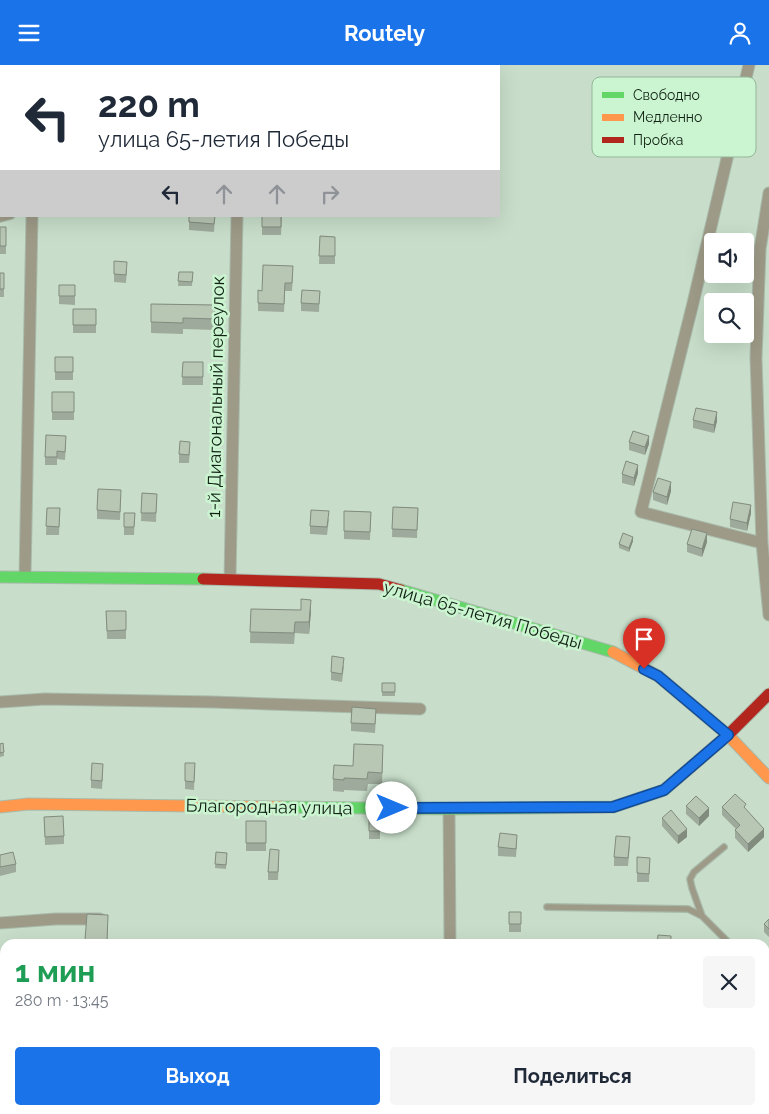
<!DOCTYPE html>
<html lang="ru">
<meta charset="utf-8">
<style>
:root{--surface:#fff;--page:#f6f6f7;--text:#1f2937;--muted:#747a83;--accent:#1a73e8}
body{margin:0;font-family:Raleway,sans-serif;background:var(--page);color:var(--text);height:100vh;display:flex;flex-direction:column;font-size:19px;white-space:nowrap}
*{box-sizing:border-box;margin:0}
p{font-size:16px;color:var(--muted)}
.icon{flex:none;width:28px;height:28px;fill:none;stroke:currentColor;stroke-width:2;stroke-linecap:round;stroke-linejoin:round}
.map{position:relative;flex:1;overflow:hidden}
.side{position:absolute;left:0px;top:874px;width:770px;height:176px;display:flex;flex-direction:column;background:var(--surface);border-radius:15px 15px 0 0;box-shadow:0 5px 20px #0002}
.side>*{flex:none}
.banner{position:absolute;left:0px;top:0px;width:500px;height:152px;box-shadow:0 5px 20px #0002;background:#fff;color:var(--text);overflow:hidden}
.buttons{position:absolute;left:704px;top:168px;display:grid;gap:10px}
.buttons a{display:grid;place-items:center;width:50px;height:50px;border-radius:5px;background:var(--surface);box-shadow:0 5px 20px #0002;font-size:25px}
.pin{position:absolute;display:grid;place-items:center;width:42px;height:42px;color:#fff;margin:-51px -21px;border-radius:50% 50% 50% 0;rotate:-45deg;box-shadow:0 0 5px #0007}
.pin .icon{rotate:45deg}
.me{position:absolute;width:55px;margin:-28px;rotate:90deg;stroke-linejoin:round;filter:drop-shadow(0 0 4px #0008)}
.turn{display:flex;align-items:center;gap:18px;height:105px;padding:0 15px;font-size:22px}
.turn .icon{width:65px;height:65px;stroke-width:2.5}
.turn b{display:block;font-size:35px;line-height:42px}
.lanes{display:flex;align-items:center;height:48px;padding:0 15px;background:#0003;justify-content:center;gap:25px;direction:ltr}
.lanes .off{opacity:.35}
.round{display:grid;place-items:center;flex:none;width:52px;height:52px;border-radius:5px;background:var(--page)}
.summary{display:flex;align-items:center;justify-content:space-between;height:85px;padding:0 15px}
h1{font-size:30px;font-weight:700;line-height:38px;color:#1e9e55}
.primary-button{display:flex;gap:10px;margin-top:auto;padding:10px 15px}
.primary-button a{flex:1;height:58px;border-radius:5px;background:var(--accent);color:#fff;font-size:20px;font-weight:700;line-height:58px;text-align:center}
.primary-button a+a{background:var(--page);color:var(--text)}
header{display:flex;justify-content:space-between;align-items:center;height:65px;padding:0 15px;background:var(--accent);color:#fff;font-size:22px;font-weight:700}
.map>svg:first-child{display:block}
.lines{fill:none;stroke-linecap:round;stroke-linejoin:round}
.lane-casing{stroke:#a9baab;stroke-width:8}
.street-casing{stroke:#a9baab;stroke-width:13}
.fast-casing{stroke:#a9baab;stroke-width:13}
.slow-casing{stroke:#a9baab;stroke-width:13}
.jam-casing{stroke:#a9baab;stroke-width:13}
.lane{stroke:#9d9a87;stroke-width:5.5}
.street{stroke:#9d9a87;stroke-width:11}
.fast{stroke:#63d668;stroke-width:11}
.slow{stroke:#ff974d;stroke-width:11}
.jam{stroke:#b3261e;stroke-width:11}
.wall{fill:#9eaa9b}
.shaded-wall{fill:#818b7e}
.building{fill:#b8c6b4;stroke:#818b7e}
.route-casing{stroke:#114b97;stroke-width:12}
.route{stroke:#1a73e8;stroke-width:9}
.labels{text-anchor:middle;stroke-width:5;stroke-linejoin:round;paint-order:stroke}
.street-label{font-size:18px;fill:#112114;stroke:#cbf5d0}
.key{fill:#cbf5d0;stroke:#93b598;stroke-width:1}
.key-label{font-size:14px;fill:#112114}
</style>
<header><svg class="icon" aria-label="menu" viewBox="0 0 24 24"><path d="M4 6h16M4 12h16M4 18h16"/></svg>Routely<svg class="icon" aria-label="person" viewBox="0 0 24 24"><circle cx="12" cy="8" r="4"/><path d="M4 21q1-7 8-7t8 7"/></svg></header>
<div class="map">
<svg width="769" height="1049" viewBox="0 0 769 1049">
<rect width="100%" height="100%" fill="#c8deca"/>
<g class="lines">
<defs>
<path id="lane" d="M0,154l11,-3
M547,842l141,2 14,7 28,28
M702,851l-10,-28 -2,-9 4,-7 30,-25
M765,914l4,4"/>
<path id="street" d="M201,0l1,1
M749,0l-56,238 -52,209 121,31
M101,1l5,-1
M769,128l-9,56 -4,109 6,185 7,72
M25,511l7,-360
M230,514l7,-363
M0,637l45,-3 167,3 208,7
M449,744l1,135
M0,858l56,-4h44
M765,926l4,-3
M0,958l5,-1
M765,1001l4,10
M313,1045l2,4
M647,1045l1,4
M446,1049v-4"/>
<path id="fast" d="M0,512l203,2
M401,525l212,62
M282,742l167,2 164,-2 51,-17 14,-12"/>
<path id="slow" d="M613,587l45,24 70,59 41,43
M0,742l28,-3 254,3"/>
<path id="jam" d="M203,514l176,5 22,6
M678,713l50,-43 41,-41"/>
</defs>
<use href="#lane" class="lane-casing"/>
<use href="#street" class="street-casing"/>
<use href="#fast" class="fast-casing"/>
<use href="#slow" class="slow-casing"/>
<use href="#jam" class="jam-casing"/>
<use href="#lane" class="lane"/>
<use href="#street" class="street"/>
<use href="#fast" class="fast"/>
<use href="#slow" class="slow"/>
<use href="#jam" class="jam"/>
</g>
<path class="wall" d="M189,151h26l-1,16 -25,-2z
M262,151h20l-1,19h-19z
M0,162h6v27h-6z
M320,171l15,1v27h-16z
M127,205l-1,13 -12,-1v-8z
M179,207h14l-1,14h-14z
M0,208h4v24h-4z
M293,210l-1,16h-7l-1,21 -26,-1v-21l4,1z
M59,220h16v20l-16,-1z
M320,226l-1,21 -18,-1v-8z
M151,239l64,1v25l-32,-1v5l-32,-1z
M73,244h23v24h-23z
M55,292h18v23h-18z
M183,297h20v23h-21z
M52,327h22v28h-22z
M693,355l24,1 -3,12 -21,-5z
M629,377l20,2 -4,11 -16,-5z
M66,379l-1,16 -8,-1v6h-12v-8z
M190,385l-1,13h-10v-9z
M638,408l-4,13 -12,-3v-9z
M671,426l-4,14 -14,-5v-8z
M142,428l15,1 -1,28 -15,-1z
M121,434l-1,21 -23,-1v-9z
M393,442l25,1 -1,30 -25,-1z
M47,443h13l-1,27h-13z
M344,446l27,1 -1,28 -26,-1z
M124,448h11l-1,22h-10z
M751,448l-4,18 -17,-4v-8z
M329,454l-2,16 -17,-1v-8z
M633,476l-4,11 -10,-4v-4z
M707,477l-5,15 -15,-5v-8z
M251,544l60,2 -2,23 -14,-1 -1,11 -44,-1z
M106,546h20v28h-19z
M344,601l-2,16 -11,-2v-8z
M382,618h13v13h-13z
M376,652l-1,16 -24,-2v-8z
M3,678l1,13 -4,1v-13z
M383,692l-1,27h-14l-1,7 -23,-1v2l-11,-1v-12l20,-13z
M185,698h10l-1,27 -9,-1z
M103,707l-1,17 -11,-1v-8z
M686,741l23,10 -10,10 -13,-12z
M722,742l24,3 18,27 -16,15 -13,-14v-8l1,-1 -14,-14z
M369,751h11v23h-11z
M44,752l20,19v8l-19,1z
M662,753l25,19 -9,7 -16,-18z
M246,756h20v30h-20z
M517,778l-1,14 -18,-1v-9z
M630,780l-2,21h-14v-9z
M216,787l11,1 -1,16 -11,-1z
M0,790l16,9v8l-16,4z
M279,793l-1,22h-10v-8z
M650,793l-1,24h-12v-9z
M769,854v18l-5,-5v-8z
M521,855v12h-12v-8z
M108,862l-1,17h-22v-4z
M586,1045h16v3l-16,-1z
M721,1045h44l1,4h-45z"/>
<path class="shaded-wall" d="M717,347v9l-3,12v-8z
M649,371v8l-4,11v-8z
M638,400v8l-4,13v-8z
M671,417v9l-4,14v-8z
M751,440v8l-4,18v-8z
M707,468v9l-5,15v-8z
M633,472v4l-4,11v-4z
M311,535v11l-2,23v-12z
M709,743v8l-10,10v-8z
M687,764v8l-9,7v-8z
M764,764v8l-16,15v-8z
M765,1042h1v7h-16v-3l4,-1h11z"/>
<path class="building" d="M189,151h26l-1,8 -25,-2z
M262,151h19v11h-19z
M0,162h6v19h-6z
M320,171l15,1v19h-16z
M114,196l13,1 -1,13 -12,-1z
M263,200l30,1 -1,17h-7l-1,21 -26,-1v-13l4,1z
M179,207h14l-1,10 -14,-1z
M0,208h4v16h-4z
M59,220h16v11h-16z
M302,225l18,1 -1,13 -18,-1z
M151,239l64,1v14l-32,-1v5l-32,-1z
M73,244h23v16h-23z
M55,292h18v15h-18z
M183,297h20v15h-21z
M52,327h22v20h-22z
M696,343l21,4 -3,13 -21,-5z
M633,366l16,5 -4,11 -16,-5z
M46,370l20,1 -1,16 -8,-1v6h-12z
M180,376l10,1 -1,13 -10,-1z
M626,396l12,4 -4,13 -12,-4z
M658,413l13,4 -4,15 -14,-5z
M98,424l23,1 -1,22 -23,-2z
M142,428l15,1 -1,19h-15z
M733,437l18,3 -4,18 -17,-4z
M393,442l25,1 -1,22 -25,-1z
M47,443h13l-1,19 -13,-1z
M311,445l18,1 -2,16 -17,-1z
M344,446l27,1 -1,20 -26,-1z
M124,448h11l-1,14h-10z
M692,464l15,4 -5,16 -15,-5z
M623,468l10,4 -4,11 -10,-4z
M301,534l10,1 -2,22h-14l-1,11 -44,-1 1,-23 50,1z
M106,546h20v19l-19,1z
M332,591l12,2 -2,16 -11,-2z
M382,618h13v9h-13z
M352,642l24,2 -1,15 -24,-1z
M3,678l1,9 -4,1v-9z
M354,679l29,1 -1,28 -14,-1 -1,7 -23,-1v2l-11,-1 1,-14 19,1z
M92,698l11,1 -1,17 -11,-1z
M185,698h10l-1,19 -9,-1z
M735,729l11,10 -2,3 20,22 -16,15 -13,-14 5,-5 -18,-18z
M696,731l13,12 -10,10 -13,-12z
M671,745l16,19 -9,7 -16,-18z
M63,751l1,20 -19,1 -1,-20z
M369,751h11v15h-11z
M246,756h20v22h-20z
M500,768l17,2 -1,14 -18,-2z
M616,771l14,1 -2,21 -14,-1z
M270,784l9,1 -1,22h-10z
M13,787l3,12 -16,3v-12z
M216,787l11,1 -1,12 -11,-1z
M637,792l13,1 -1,16 -12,-1z
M509,847h12v12h-12z
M87,849l21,1 -1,26 -22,-1z
M769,854v10l-5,-5z
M658,870l13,1v8h-14z
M4,1037l1,8h1l1,4h-7v-11z
M731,1045h23l-4,1z"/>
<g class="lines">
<defs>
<path id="route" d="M392,743l221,-1 51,-17 64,-55 -70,-59 -14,-7"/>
</defs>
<use href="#route" class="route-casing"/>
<use href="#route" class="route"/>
</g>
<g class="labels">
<g class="street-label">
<text transform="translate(216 332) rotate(-89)" y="6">1-й Диагональный переулок</text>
<text transform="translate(483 550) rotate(16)" y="6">улица 65-летия Победы</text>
<text transform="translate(269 742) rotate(1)" y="6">Благородная улица</text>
</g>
</g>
<rect x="592" y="12" width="164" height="80" rx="8" class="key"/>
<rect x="602" y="27" width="22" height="6" fill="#63d668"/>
<rect x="602" y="49" width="22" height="7" fill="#ff974d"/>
<rect x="602" y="72" width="22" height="6" fill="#b3261e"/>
<g class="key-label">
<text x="633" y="35">Свободно</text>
<text x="633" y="57">Медленно</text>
<text x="633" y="80">Пробка</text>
</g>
</svg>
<div class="buttons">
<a><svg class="icon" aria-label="sound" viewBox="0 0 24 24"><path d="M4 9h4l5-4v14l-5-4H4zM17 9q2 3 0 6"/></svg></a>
<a><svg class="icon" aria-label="search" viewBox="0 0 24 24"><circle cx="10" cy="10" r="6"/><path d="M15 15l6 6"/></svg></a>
</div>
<div class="pin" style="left:644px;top:604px;background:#d93025"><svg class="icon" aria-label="arrive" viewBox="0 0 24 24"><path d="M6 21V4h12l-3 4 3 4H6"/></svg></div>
<svg class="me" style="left:392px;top:743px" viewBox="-20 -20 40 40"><circle r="19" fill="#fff"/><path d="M0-13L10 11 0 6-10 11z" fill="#1a73e8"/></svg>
<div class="banner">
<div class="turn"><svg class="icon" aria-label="left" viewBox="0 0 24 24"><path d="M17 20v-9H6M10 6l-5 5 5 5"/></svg><div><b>220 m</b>улица 65-летия Победы</div></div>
<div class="lanes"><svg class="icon" aria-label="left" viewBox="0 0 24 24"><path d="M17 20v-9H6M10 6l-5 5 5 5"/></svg><svg class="icon off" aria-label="ahead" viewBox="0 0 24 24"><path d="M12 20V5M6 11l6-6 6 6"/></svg><svg class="icon off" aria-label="ahead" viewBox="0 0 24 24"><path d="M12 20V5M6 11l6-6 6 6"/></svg><svg class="icon off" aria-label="right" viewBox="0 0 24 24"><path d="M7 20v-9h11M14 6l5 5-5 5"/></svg></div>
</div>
<section class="side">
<div class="summary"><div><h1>1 мин</h1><p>280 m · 13:45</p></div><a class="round"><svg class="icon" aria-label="close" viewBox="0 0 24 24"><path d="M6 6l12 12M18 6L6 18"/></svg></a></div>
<div class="primary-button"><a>Выход</a><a>Поделиться</a></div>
</section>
</div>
